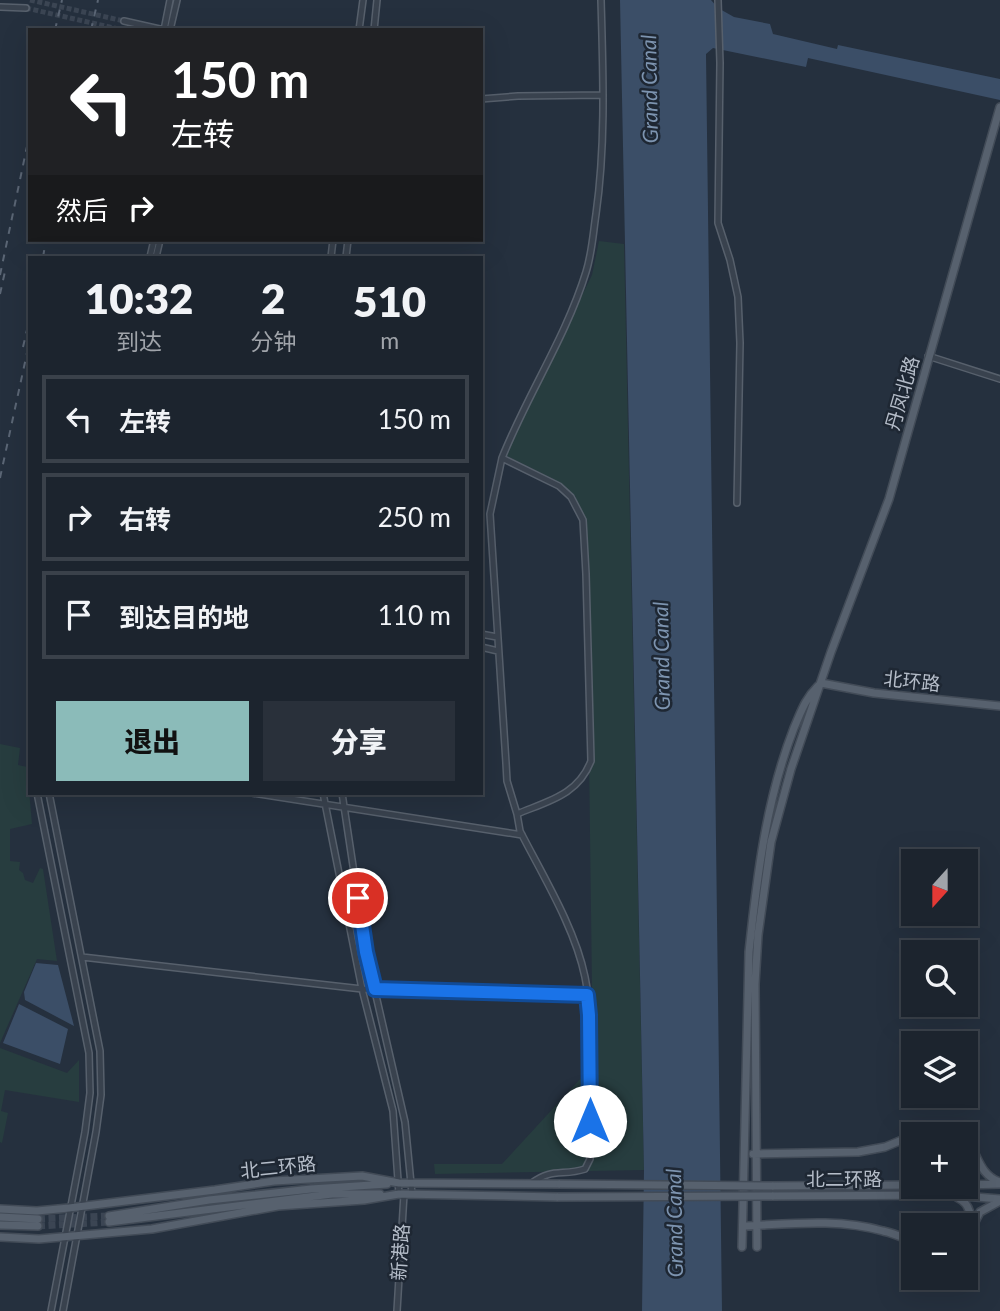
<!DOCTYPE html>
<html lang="zh">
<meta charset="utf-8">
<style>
:root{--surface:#1c242e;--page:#29303a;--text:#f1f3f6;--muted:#a0a4aa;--line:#3a414a;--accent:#8bbbb9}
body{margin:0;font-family:Lato,"Noto Sans SC",sans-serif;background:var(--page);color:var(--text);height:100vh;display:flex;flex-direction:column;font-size:26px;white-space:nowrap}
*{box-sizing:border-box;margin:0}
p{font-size:23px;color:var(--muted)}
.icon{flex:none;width:38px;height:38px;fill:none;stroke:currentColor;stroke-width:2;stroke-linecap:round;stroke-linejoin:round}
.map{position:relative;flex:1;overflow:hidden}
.drawer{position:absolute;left:28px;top:256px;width:455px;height:539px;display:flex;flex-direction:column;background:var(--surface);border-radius:0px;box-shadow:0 7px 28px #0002,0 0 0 2px var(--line)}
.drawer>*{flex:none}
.guide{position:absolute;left:28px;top:28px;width:455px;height:214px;border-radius:0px;box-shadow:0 7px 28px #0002,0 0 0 2px var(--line);background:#202124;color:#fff;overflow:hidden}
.needle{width:46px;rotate:201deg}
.buttons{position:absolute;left:901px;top:849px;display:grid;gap:14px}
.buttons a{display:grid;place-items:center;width:77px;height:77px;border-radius:0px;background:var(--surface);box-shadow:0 7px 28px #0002,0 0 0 2px var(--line);font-size:35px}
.pin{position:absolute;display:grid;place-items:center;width:60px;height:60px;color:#fff;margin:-30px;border:4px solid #fff;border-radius:50%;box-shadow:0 2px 7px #0007}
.me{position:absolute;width:77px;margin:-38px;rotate:0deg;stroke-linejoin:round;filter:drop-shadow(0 0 5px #0008)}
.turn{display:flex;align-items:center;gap:24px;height:147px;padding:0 28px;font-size:32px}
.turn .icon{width:91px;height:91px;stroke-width:2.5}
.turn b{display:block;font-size:49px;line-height:60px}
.then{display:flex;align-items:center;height:66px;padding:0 28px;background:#0003;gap:14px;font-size:26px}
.eta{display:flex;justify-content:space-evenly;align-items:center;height:119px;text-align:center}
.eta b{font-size:42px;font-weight:800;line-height:49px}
.action{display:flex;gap:14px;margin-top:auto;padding:14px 28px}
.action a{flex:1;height:80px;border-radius:0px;background:var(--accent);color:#111;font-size:28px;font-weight:800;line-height:80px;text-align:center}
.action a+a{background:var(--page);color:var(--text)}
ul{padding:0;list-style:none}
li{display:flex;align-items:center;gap:21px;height:88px;margin:0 14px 10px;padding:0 14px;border:4px solid var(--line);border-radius:0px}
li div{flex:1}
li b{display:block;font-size:26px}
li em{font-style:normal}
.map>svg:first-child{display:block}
.green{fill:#273d3f}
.water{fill:#3b4e67}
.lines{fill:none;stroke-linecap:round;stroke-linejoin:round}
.minor-tunnel{stroke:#3b4553;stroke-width:5;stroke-dasharray:5 2.5;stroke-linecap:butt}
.major-tunnel{stroke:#3b4553;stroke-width:7;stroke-dasharray:7 3.5;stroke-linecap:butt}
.minor-casing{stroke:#57606c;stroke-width:8}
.major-casing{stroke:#424b57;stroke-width:10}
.minor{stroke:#39424e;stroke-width:5}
.major{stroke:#57616e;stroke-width:7}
.rail{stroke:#5b6675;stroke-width:2;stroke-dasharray:7 7;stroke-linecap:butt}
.major-bridge-casing{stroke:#424b57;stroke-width:10;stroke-linecap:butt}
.major-bridge{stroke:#57616e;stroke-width:7}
.route-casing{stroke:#114b97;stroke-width:18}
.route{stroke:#1a73e8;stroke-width:12}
.labels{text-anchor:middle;stroke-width:5;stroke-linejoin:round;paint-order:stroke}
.street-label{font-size:19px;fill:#b5bdc9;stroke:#1e2733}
.water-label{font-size:21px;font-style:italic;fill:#7d94b0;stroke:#1e2733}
</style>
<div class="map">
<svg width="1000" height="1311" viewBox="0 0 1000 1311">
<rect width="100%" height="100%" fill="#25303e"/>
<path class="green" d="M599,241l25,3 20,926 -209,4 -1,-10h68l91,-99 -7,-540 -10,-20v-8l-15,-14 -54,-27 10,-28 75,-153z
M0,744l20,4 -2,17 9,2 5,57 -22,5v32l10,1 -1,8 4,3 2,7 8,3 7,-15 3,1 14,92 -20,-2 -37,84z
M0,1048l67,25 12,-13v42l-74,-12 -4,21 7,2 -6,30 -2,-1z"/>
<path class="water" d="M620,0h91l7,8 16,9 36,7 3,10 64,15 1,-4 162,34v21l-192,-42 -2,9 -93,-19 -7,6 16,1257h-80l2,-141z
M36,963l22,2 16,61 -49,-26 -1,-8z
M19,1004l49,25 -8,35 -57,-21z"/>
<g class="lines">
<path class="minor-tunnel" d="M30,0l94,21
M26,8l97,22"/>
<path class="major-tunnel" d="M38,1219l71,-3
M38,1226l71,-4"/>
<defs>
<path id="minor" d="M718,0l2,63 -2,160 12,37 8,37 2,46 -3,160
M0,7l26,1
M124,21l40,9
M164,30l6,-30
M170,30l7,-30
M359,30l4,-30
M374,30l3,-30
M481,99l37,-3 85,-1
M150,257l4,-17
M156,257l4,-17
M331,257l2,-17
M346,257l2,-17
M928,356l72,23
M502,458l-12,56 16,249 1,18 10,33
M481,634l16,3
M481,647l17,4
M37,793l52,260 1,40 -5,39 -34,179
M49,793l51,258 1,44 -5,37 -33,179
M252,793l270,42
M323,793l39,196 31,122 6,83
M342,793l24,159 39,170 7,72
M82,957l280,32 225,6
M532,1183c19,-15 31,-7 53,-14l5,-10c-2,-57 6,-128 -5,-182 -10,-49 -42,-101 -65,-146l-3,-17c31,-13 61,-19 74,-53l-5,-187 -3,-54 -12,-23 -12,-11 -57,-28c25,-63 64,-121 84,-186 6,-19 7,-38 10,-58 10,-71 7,-142 5,-214
M397,1311l7,-117"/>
<path id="major" d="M821,683l53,10 126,13
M916,1134c17,-7 31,-9 47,0
M966,1138c12,16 13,37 34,44
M753,1154l105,-2 27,-5 29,-12
M966,1180l7,-8 1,-17
M966,1185l33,-1
M772,1186l142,-1
M772,1196l179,-1 49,4
M958,1198c13,6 13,19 13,31
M0,1209l37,2 32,-3 146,-18 59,-9 88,-5 37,7 161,1
M109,1216l100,-16 102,-11 76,-5
M0,1217l38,2
M109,1222l223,-28h48
M0,1225l38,1
M743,1226c46,-2 95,-8 140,5 10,2 21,7 31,11
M0,1237l39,2 113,-10 126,-23 86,-6 35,-6 159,3
M966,1239l14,-27 20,-11
M742,1247l7,-295c8,-75 17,-152 45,-224 7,-16 11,-29 24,-42
M757,1247l-2,-263 3,-49 13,-93 20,-73 40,-117 58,-153 111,-392"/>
</defs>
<use href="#minor" class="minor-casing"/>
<use href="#major" class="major-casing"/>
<use href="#minor" class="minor"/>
<use href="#major" class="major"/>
<path class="rail" d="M55,30l7,-30
M91,30l7,-30
M43,257l3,-17
M0,275l30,-143
M0,294l6,-27
M23,347l7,-30
M0,478l30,-139"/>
<defs>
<path id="major-bridge" d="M560,1184l212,2
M558,1197l214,-1"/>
</defs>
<use href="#major-bridge" class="major-bridge-casing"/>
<use href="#major-bridge" class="major-bridge"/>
</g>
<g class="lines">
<defs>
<path id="route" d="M358,898l8,54 9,37 212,6 2,20 1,106"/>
</defs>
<use href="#route" class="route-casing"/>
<use href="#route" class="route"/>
</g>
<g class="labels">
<g class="street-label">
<text transform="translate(902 393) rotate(-74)" y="7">丹凤北路</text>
<text transform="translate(912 681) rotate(6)" y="7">北环路</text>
<text transform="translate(278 1167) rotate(-6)" y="7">北二环路</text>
<text x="844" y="1186">北二环路</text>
<text transform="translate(400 1252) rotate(-86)" y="7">新港路</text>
</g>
<g class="water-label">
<text transform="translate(650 89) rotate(-91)" y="7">Grand Canal</text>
<text transform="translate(662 656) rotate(-91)" y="7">Grand Canal</text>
<text transform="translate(675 1223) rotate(-91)" y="7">Grand Canal</text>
</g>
</g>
</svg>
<div class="buttons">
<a><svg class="needle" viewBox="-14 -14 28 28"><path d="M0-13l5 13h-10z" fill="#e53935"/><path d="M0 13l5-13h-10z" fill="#a0a4aa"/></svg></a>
<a><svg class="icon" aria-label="search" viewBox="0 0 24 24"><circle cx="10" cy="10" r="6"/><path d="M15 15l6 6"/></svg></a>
<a><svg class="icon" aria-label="layers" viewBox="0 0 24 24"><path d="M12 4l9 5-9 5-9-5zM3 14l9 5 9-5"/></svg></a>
<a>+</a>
<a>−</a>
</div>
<div class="pin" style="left:358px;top:898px;background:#d93025"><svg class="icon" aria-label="arrive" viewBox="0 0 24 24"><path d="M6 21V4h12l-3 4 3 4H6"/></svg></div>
<svg class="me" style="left:590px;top:1121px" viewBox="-20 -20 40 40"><circle r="19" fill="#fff"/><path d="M0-13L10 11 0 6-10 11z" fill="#1a73e8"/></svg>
<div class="guide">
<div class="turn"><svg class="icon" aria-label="left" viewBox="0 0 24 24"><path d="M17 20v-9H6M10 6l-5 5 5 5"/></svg><div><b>150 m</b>左转</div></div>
<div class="then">然后<svg class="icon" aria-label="right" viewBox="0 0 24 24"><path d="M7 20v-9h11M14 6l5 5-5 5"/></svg></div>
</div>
<section class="drawer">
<div class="eta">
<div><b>10:32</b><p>到达</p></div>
<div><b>2</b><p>分钟</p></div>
<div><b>510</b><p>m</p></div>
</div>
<ul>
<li><svg class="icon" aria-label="left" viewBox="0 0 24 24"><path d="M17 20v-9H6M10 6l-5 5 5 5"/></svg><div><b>左转</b></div><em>150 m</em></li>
<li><svg class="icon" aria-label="right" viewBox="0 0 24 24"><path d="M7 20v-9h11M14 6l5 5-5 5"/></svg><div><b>右转</b></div><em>250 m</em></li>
<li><svg class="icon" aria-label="arrive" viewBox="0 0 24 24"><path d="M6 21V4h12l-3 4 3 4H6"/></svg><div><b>到达目的地</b></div><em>110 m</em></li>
</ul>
<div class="action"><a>退出</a><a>分享</a></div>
</section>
</div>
